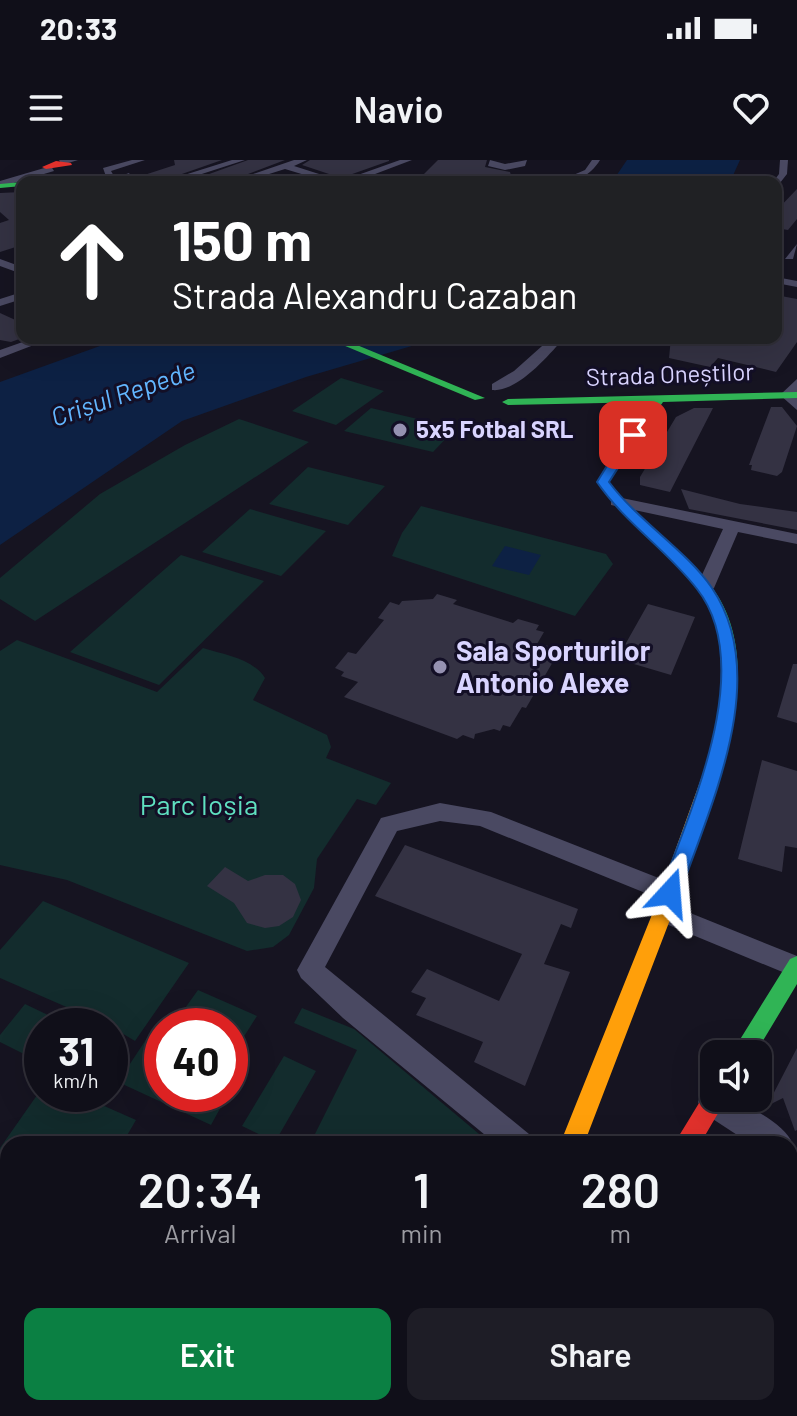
<!DOCTYPE html>
<meta charset="utf-8">
<style>
:root{--surface:#100f19;--page:#1e1d26;--text:#f1f3f6;--muted:#9c9ca2;--line:#302f38;--accent:#0b8043}
body{margin:0;font-family:Barlow,sans-serif;background:var(--page);color:var(--text);height:100vh;display:flex;flex-direction:column;font-size:30px;white-space:nowrap}
*{box-sizing:border-box;margin:0}
p{font-size:26px;color:var(--muted)}
.icon{flex:none;width:44px;height:44px;fill:none;stroke:currentColor;stroke-width:2;stroke-linecap:round;stroke-linejoin:round}
.map{position:relative;flex:1;overflow:hidden}
.sheet{position:absolute;left:0px;top:976px;width:798px;height:280px;display:flex;flex-direction:column;background:var(--surface);border-radius:24px 24px 0 0;box-shadow:0 8px 32px #0002,0 0 0 2px var(--line)}
.sheet>*{flex:none}
.hud{position:absolute;left:16px;top:16px;width:766px;height:168px;border-radius:16px;box-shadow:0 8px 32px #0002,0 0 0 2px var(--line);background:#202124;color:#fff;overflow:hidden}
.fabs{position:absolute;left:700px;top:880px;display:grid;gap:16px}
.fabs a{display:grid;place-items:center;width:72px;height:72px;border-radius:16px;background:var(--surface);box-shadow:0 8px 32px #0002,0 0 0 2px var(--line);font-size:40px}
.speed{position:absolute;left:24px;top:848px;display:flex;gap:16px;font-size:40px;font-weight:700;text-align:center}
.speed>*{display:grid;place-content:center;width:104px;height:104px;border-radius:50%;background:var(--surface);box-shadow:0 8px 32px #0002,0 0 0 2px var(--line);line-height:1}
.speed small{font-size:20px;font-weight:400}
.speed .limit{border:12px solid #d22;background:#fff;color:#111}
.pin{position:absolute;display:grid;place-items:center;width:68px;height:68px;color:#fff;margin:-34px;border-radius:16px;box-shadow:0 4px 12px #0006}
.me{position:absolute;width:88px;margin:-44px;rotate:19deg;stroke-linejoin:round;filter:drop-shadow(0 0 6px #0008)}
.turn{display:flex;align-items:center;gap:28px;height:168px;padding:0 24px;font-size:36px}
.turn .icon{width:104px;height:104px;stroke-width:2.5}
.turn b{display:block;font-size:56px;line-height:68px}
.eta{display:flex;justify-content:space-evenly;align-items:center;height:136px;text-align:center}
.eta b{font-size:48px;font-weight:600;line-height:56px}
.action{display:flex;gap:16px;margin-top:auto;padding:16px 24px}
.action a{flex:1;height:92px;border-radius:16px;background:var(--accent);color:#fff;font-size:32px;font-weight:600;line-height:92px;text-align:center}
.action a+a{background:var(--page);color:var(--text)}
.status{display:flex;justify-content:space-between;align-items:center;height:56px;padding:0 40px;background:var(--surface);direction:ltr}
.status svg{height:22px;fill:currentColor}
header{display:flex;justify-content:space-between;align-items:center;height:104px;padding:0 24px;background:var(--surface);font-size:36px;font-weight:600}
.map>svg:first-child{display:block}
.green{fill:#132c2d}
.water{fill:#0d2144}
.building{fill:#343243}
.lines{fill:none;stroke-linecap:round;stroke-linejoin:round}
.street{fill:#4a4962;fill-rule:evenodd}
.fast{fill:#30b455;fill-rule:evenodd}
.slow{fill:#ff9f0a;fill-rule:evenodd}
.jam{fill:#e5322d;fill-rule:evenodd}
.route{fill:#1a73e8;stroke:#114b97;stroke-width:2}
.poi-dot{fill:#9591b1;stroke:#130f26;stroke-width:3}
.labels{text-anchor:middle;stroke-width:6;stroke-linejoin:round;paint-order:stroke}
.far-street-label{font-size:24px;fill:#d9d4ff;stroke:#130f26}
.far-poi-label{font-size:24px;font-weight:bold;fill:#d9d4ff;stroke:#130f26;text-anchor:start}
.far-water-label{font-size:26px;font-style:italic;fill:#62b6ff;stroke:#130f26}
.poi-label{font-size:28px;font-weight:bold;fill:#d9d4ff;stroke:#130f26;text-anchor:start}
.park-label{font-size:28px;fill:#5fe0c0;stroke:#130f26}
</style>
<div class="status"><b>20:33</b><svg viewBox="0 0 49 12"><path d="M0 12V9h3v3zM5 12V6h3v6zM10 12V3h3v9zM15 12V0h3v12zM26 1h20v11H26zM47 4h2v5h-2z"/></svg></div>
<header><svg class="icon" aria-label="menu" viewBox="0 0 24 24"><path d="M4 6h16M4 12h16M4 18h16"/></svg>Navio<svg class="icon" aria-label="heart" viewBox="0 0 24 24"><path d="M12 20l-8-8c-3-5 5-10 8-4 3-6 11-1 8 4z"/></svg></header>
<div class="map">
<svg width="797" height="1256" viewBox="0 0 797 1256">
<rect width="100%" height="100%" fill="#161421"/>
<path class="green" d="M341,218l43,13 -48,34 -44,-14z
M371,248l85,20 -23,24 -89,-21z
M239,259l70,23 -274,179 -35,-22v-21l100,-84 85,-49z
M308,307l77,19 -37,39 -79,-21z
M421,346l185,48 7,10 -38,52 -183,-60 10,-23z
M250,349l76,22 -45,45 -79,-24z
M181,395l83,26 -105,104 -89,-33z
M17,480l140,52 46,-44c22,7 49,10 62,30l-12,22 74,35 4,12 -5,11 65,25 -15,22 -19,-6 -40,60 -3,29 -25,47 -16,12 -26,4 -180,-71 -67,-15v-214z
M43,741l146,62 -54,78 -25,-15 -110,-48v-28z
M198,830l59,26 -19,30 -8,-3v-17h-35l-17,-8z
M25,844l46,22h-29v37l-42,-21v-7z
M302,848l52,21 137,115h-181l47,-94 -63,-27z
M151,872l11,5v57h66l-17,31 -93,-43z
M284,896l32,15 -41,71 -33,-16z
M42,928v6h35l59,26 -14,24h-114v168l-8,-5v-159z
M38,1248h186l-4,8h-168z"/>
<path class="water" d="M627,0h113l-10,22h-118z
M122,178h317l-133,39 -124,44 -182,124v-163z
M505,386l36,9 -12,20 -37,-9z"/>
<path class="building" d="M174,0h48l-63,22h-26l2,-4 40,-13z
M248,0h37l-58,22h-40z
M310,0h79v1l-48,17 -39,-13z
M438,0h49l-2,7 25,5 3,10h-97z
M797,29v30l-9,11 -12,-2v-17z
M22,32v53l-22,7v-29l9,-3 -9,-8v-19z
M776,135l21,4v43l-21,30 -58,-14 -8,9 -41,-9 2,-20h105z
M0,153l22,10v15l-11,4 -11,-2z
M771,247h11l15,19 -15,46 -5,4 -26,-6 1,-5h-3z
M694,248h19l-43,84 -30,-7v-8l36,-60z
M681,329l59,15 57,8v18l-108,-21z
M437,434l20,6 -4,4 60,19 5,-4 21,6 -3,5 8,2 -7,12 24,4 -35,60 -4,-1 -12,20 -7,-2 -3,6 -6,-2 -19,5 -1,5 -11,-4 -6,4 -113,-42 14,-15 -17,-6 3,-4 -9,-4 13,-16 8,2 28,-34 -6,-2 12,-16 9,3 3,-4 31,-2z
M648,444l47,13 -24,58 -54,-16z
M793,504h4v59l-20,-6z
M762,600l35,11v77l-12,-2 -3,26 -44,-13z
M405,685l173,64 -7,19 -10,-4 -17,40 26,8 -45,114 -51,-24 9,-20 -67,-27 10,-17 -15,-6 16,-23 72,32 23,-47 -147,-58z
M225,707l23,14 17,-6h18l12,9 6,16 -8,17 -14,9 -14,2 -18,-5 -13,-20 -27,-17z
M797,888v82l-2,1 -12,-33 -16,8z"/>
<g class="lines">
<path class="street" d="M59,0h19l-16,5z
M132,0h13l-34,11 4,7 14,-5 3,5 -24,4 -5,-14z
M232,0h13l-68,22h-15z
M294,0h13l-13,6 47,15 59,-21h12l-58,22h-26l-43,-13 -41,13h-14z
M490,0l15,4 22,-4 -2,6 -20,4 -17,-4z
M592,0h8c-10,16 -23,22 -43,22l28,-12z
M780,0h8l-1,14 -11,14 -3,-6 6,-8z
M51,6l3,5 -54,16v-6z
M797,84l-4,15h-8z
M0,99l22,8v7l-22,-8z
M776,117l21,4v6l-21,-4z
M22,132v7l-22,7v-7z
M34,178h18l-52,20v-8z
M551,178h13c-15,17 -47,55 -72,52v-6l22,-13z
M797,219v31l-17,-15z
M617,337l180,37v10l-59,-12 -24,56 -9,5 -6,-1 -3,-4 27,-59 -112,-24v-6z
M440,643l51,9 188,74 3,7 -3,7 -9,3 -190,-77 -40,-5 -43,10 -72,136 204,167 5,10h-38l-153,-126 -42,-40 -4,-8 84,-152z
M663,742l134,54v22l-143,-59 -3,-7 3,-7z
M712,928l2,10c24,0 69,23 79,46l-3,7v-7h-39l-49,-32 -4,-10 4,-10z
M455,1248h36l-3,8h-36z"/>
<path class="fast" d="M22,22v4l-22,2v-4z
M326,178h14l145,60 -10,2z
M797,232v6l-134,4 -54,80c28,37 65,63 96,97 49,54 34,137 14,200l-9,7 -9,-7c20,-58 40,-143 -7,-195 -32,-35 -69,-63 -97,-102l54,-80 -143,3 -6,-3 6,-3z
M797,796v28l-42,70h-24l59,-95z"/>
<path class="slow" d="M710,612l9,7 -46,133 -89,232h-24l93,-232 48,-133z
M506,1248h30l-3,8h-30z"/>
<path class="jam" d="M56,1l15,2 1,2 -26,4 -4,-2z
M714,927v11h13l-27,46h-26l33,-54z"/>
</g>
<path class="route" d="M633,271l6,4 -30,47c29,39 78,69 103,106 60,89 -1,215 -32,305l-10,8 -10,-8c29,-80 98,-227 37,-304 -30,-39 -72,-66 -100,-107l31,-50z"/>
<g class="poi-dot">
<circle cx="400" cy="270" r="8"/>
<circle cx="440" cy="507" r="8"/>
</g>
<g class="labels">
<g class="far-street-label">
<text transform="translate(670 215) rotate(-2)" y="8">Strada Oneștilor</text>
</g>
<g class="far-poi-label">
<text x="416" y="278">5x5 Fotbal SRL</text>
</g>
<g class="far-water-label">
<text transform="translate(123 234) rotate(-19)" y="9">Crișul Repede</text>
</g>
<g class="poi-label">
<text x="456" y="501">Sala Sporturilor<tspan x="456" dy="32">Antonio Alexe</tspan></text>
</g>
<g class="park-label">
<text x="199" y="655">Parc Ioșia</text>
</g>
</g>
</svg>
<div class="fabs">
<a><svg class="icon" aria-label="sound" viewBox="0 0 24 24"><path d="M4 9h4l5-4v14l-5-4H4zM17 9q2 3 0 6"/></svg></a>
</div>
<div class="speed"><div>31<small>km/h</small></div><div class="limit">40</div></div>
<div class="pin" style="left:633px;top:275px;background:#d93025"><svg class="icon" aria-label="arrive" viewBox="0 0 24 24"><path d="M6 21V4h12l-3 4 3 4H6"/></svg></div>
<svg class="me" style="left:670px;top:733px" viewBox="-20 -20 40 40"><path d="M0-17L14 15 0 8-14 15z" fill="#1a73e8" stroke="#fff" stroke-width="4"/></svg>
<div class="hud">
<div class="turn"><svg class="icon" aria-label="ahead" viewBox="0 0 24 24"><path d="M12 20V5M6 11l6-6 6 6"/></svg><div><b>150 m</b>Strada Alexandru Cazaban</div></div>
</div>
<section class="sheet">
<div class="eta">
<div><b>20:34</b><p>Arrival</p></div>
<div><b>1</b><p>min</p></div>
<div><b>280</b><p>m</p></div>
</div>
<div class="action"><a>Exit</a><a>Share</a></div>
</section>
</div>
